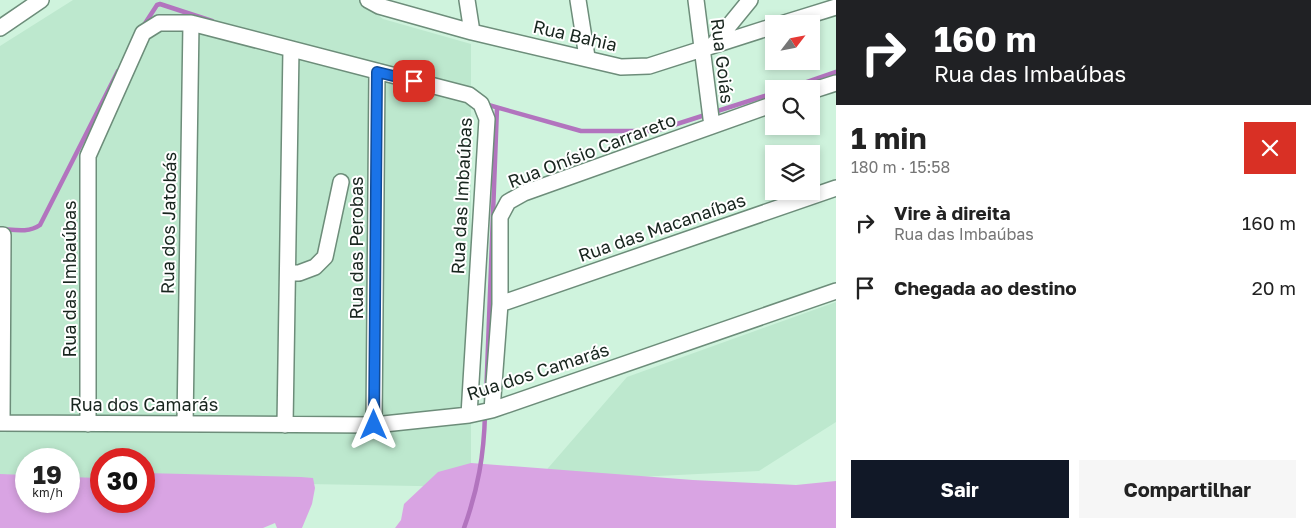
<!DOCTYPE html>
<html lang="pt">
<meta charset="utf-8">
<style>
:root{--surface:#fff;--page:#f6f6f6;--text:#222;--muted:#767676;--accent:#111827}
body{margin:0;font-family:"Golos Text",sans-serif;background:var(--page);color:var(--text);height:100vh;display:flex;flex-direction:column;font-size:19px;white-space:nowrap}
*{box-sizing:border-box;margin:0}
p{font-size:16px;color:var(--muted)}
.icon{flex:none;width:28px;height:28px;fill:none;stroke:currentColor;stroke-width:2;stroke-linecap:round;stroke-linejoin:round}
.map{position:relative;flex:1;overflow:hidden}
.side{display:flex;flex-direction:column;background:var(--surface);width:475px}
.side>*{flex:none}
.hud{background:#202124;color:#fff;overflow:hidden}
.needle{width:32px;rotate:58deg}
.fabs{position:absolute;left:765px;top:15px;display:grid;gap:10px}
.fabs a{display:grid;place-items:center;width:55px;height:55px;border-radius:0px;background:var(--surface);box-shadow:0 2px 8px #0003;font-size:25px}
.speed{position:absolute;left:15px;top:448px;display:flex;gap:10px;font-size:25px;font-weight:700;text-align:center}
.speed>*{display:grid;place-content:center;width:65px;height:65px;border-radius:50%;background:var(--surface);box-shadow:0 2px 8px #0003;line-height:1}
.speed small{font-size:12px;font-weight:400}
.speed .limit{border:8px solid #d22;background:#fff;color:#111}
.pin{position:absolute;display:grid;place-items:center;width:42px;height:42px;color:#fff;margin:-21px;border-radius:10px;box-shadow:0 2px 8px #0006}
.me{position:absolute;width:55px;margin:-28px;rotate:0deg;stroke-linejoin:round;filter:drop-shadow(0 0 4px #0008)}
.turn{display:flex;align-items:center;gap:18px;height:105px;padding:0 15px;font-size:22px}
.turn .icon{width:65px;height:65px;stroke-width:2.5}
.turn b{display:block;font-size:35px;line-height:42px}
.round{display:grid;place-items:center;flex:none;width:52px;height:52px;border-radius:0px;background:var(--page)}
.overview{display:flex;align-items:center;justify-content:space-between;height:85px;padding:0 15px}
h1{font-size:30px;font-weight:700;line-height:38px}
.button{display:flex;gap:10px;margin-top:auto;padding:10px 15px}
.button a{flex:1;height:58px;border-radius:0px;background:var(--accent);color:#fff;font-size:20px;font-weight:700;line-height:58px;text-align:center}
.button a+a{background:var(--page);color:var(--text)}
ul{padding:0;list-style:none}
li{display:flex;align-items:center;gap:15px;height:65px;padding:0 15px}
li div{flex:1}
li b{display:block;font-size:19px}
li em{font-style:normal}
main{display:flex;flex:1;min-height:0}
.map>svg:first-child{display:block}
.built{fill:#bde8ce}
.green{fill:#d9a4e3}
.lines{fill:none;stroke-linecap:round;stroke-linejoin:round}
.stream{stroke:#b274be;stroke-width:4.5}
.minor-casing{stroke:#6d8d7a;stroke-width:18}
.minor{stroke:#fff;stroke-width:15}
.route-casing{stroke:#114b97;stroke-width:12}
.route{stroke:#1a73e8;stroke-width:9}
.labels{text-anchor:middle;stroke-width:4;stroke-linejoin:round;paint-order:stroke}
.street-label{font-size:18px;fill:#18251e;stroke:#fff}
</style>
<main>
<div class="map">
<svg width="836" height="528" viewBox="0 0 836 528">
<rect width="100%" height="100%" fill="#cff3dd"/>
<path class="built" d="M73,0h288l22,19 88,25v443l-327,-6v-22h-43v22l-32,-1v-21h-43v20h-26v-433z
M836,302v120l-77,49 -223,11 91,-105z"/>
<path class="green" d="M471,463l222,17 103,5 40,-4v47h-441l6,-8 3,-16 34,-32z
M144,473l157,4 12,1 2,10 -3,16 -10,24h-25l-2,-5 -12,5h-263v-54l26,1v26h43v-24l32,1v23h43z"/>
<g class="lines">
<path class="stream" d="M144,25l13,-20 3,-1 52,17
M787,89l49,-17
M485,104l96,27h74l119,-38
M2,229c13,1 27,4 38,-4l78,-154
M486,399l11,-291
M464,528c14,-39 20,-73 21,-114"/>
<defs>
<path id="minor" d="M368,0l11,6 93,26 149,35 28,-1 125,-40
M467,0l5,32
M578,0l9,57
M696,0l16,126
M781,24l55,-17
M0,28l41,-28
M714,44l36,-44
M811,91l25,-8
M0,235h3l-1,188
M288,273h11l16,-6 10,-10 16,-75
M500,304l336,-116
M492,410l8,-106v-87l8,-15 16,-9 250,-89
M0,423l374,2 95,-10 23,-5 344,-119
M88,424v-268l55,-123 16,-10h32l278,72 12,9 6,15 -18,296
M185,424l6,-401
M285,425l6,-376
M374,425l3,-354"/>
</defs>
<use href="#minor" class="minor-casing"/>
<use href="#minor" class="minor"/>
</g>
<g class="lines">
<defs>
<path id="route" d="M374,425l3,-353 37,9"/>
</defs>
<use href="#route" class="route-casing"/>
<use href="#route" class="route"/>
</g>
<g class="labels">
<g class="street-label">
<text transform="translate(575 36) rotate(13)" y="6">Rua Bahia</text>
<text transform="translate(722 61) rotate(83)" y="6">Rua Goiás</text>
<text transform="translate(592 151) rotate(-21)" y="6">Rua Onísio Carrareto</text>
<text transform="translate(462 196) rotate(-87)" y="6">Rua das Imbaúbas</text>
<text transform="translate(169 223) rotate(-89)" y="6">Rua dos Jatobás</text>
<text transform="translate(662 228) rotate(-19)" y="6">Rua das Macanaíbas</text>
<text transform="translate(357 248) rotate(-90)" y="6">Rua das Perobas</text>
<text transform="translate(70 279) rotate(-90)" y="6">Rua das Imbaúbas</text>
<text transform="translate(538 372) rotate(-18)" y="6">Rua dos Camarás</text>
<text x="144" y="411">Rua dos Camarás</text>
</g>
</g>
</svg>
<div class="fabs">
<a><svg class="needle" viewBox="-14 -14 28 28"><path d="M0-13l5 13h-10z" fill="#e53935"/><path d="M0 13l5-13h-10z" fill="#767676"/></svg></a>
<a><svg class="icon" aria-label="search" viewBox="0 0 24 24"><circle cx="10" cy="10" r="6"/><path d="M15 15l6 6"/></svg></a>
<a><svg class="icon" aria-label="layers" viewBox="0 0 24 24"><path d="M12 4l9 5-9 5-9-5zM3 14l9 5 9-5"/></svg></a>
</div>
<div class="speed"><div>19<small>km/h</small></div><div class="limit">30</div></div>
<div class="pin" style="left:414px;top:81px;background:#d93025"><svg class="icon" aria-label="arrive" viewBox="0 0 24 24"><path d="M6 21V4h12l-3 4 3 4H6"/></svg></div>
<svg class="me" style="left:374px;top:425px" viewBox="-20 -20 40 40"><path d="M0-17L14 15 0 8-14 15z" fill="#1a73e8" stroke="#fff" stroke-width="4"/></svg>
</div>
<section class="side">
<div class="hud">
<div class="turn"><svg class="icon" aria-label="right" viewBox="0 0 24 24"><path d="M7 20v-9h11M14 6l5 5-5 5"/></svg><div><b>160 m</b>Rua das Imbaúbas</div></div>
</div>
<div class="overview"><div><h1>1 min</h1><p>180 m · 15:58</p></div><a class="round" style="background:#d93025;color:#fff"><svg class="icon" aria-label="close" viewBox="0 0 24 24"><path d="M6 6l12 12M18 6L6 18"/></svg></a></div>
<ul>
<li><svg class="icon" aria-label="right" viewBox="0 0 24 24"><path d="M7 20v-9h11M14 6l5 5-5 5"/></svg><div><b>Vire à direita</b><p>Rua das Imbaúbas</p></div><em>160 m</em></li>
<li><svg class="icon" aria-label="arrive" viewBox="0 0 24 24"><path d="M6 21V4h12l-3 4 3 4H6"/></svg><div><b>Chegada ao destino</b></div><em>20 m</em></li>
</ul>
<div class="button"><a>Sair</a><a>Compartilhar</a></div>
</section>
</main>
